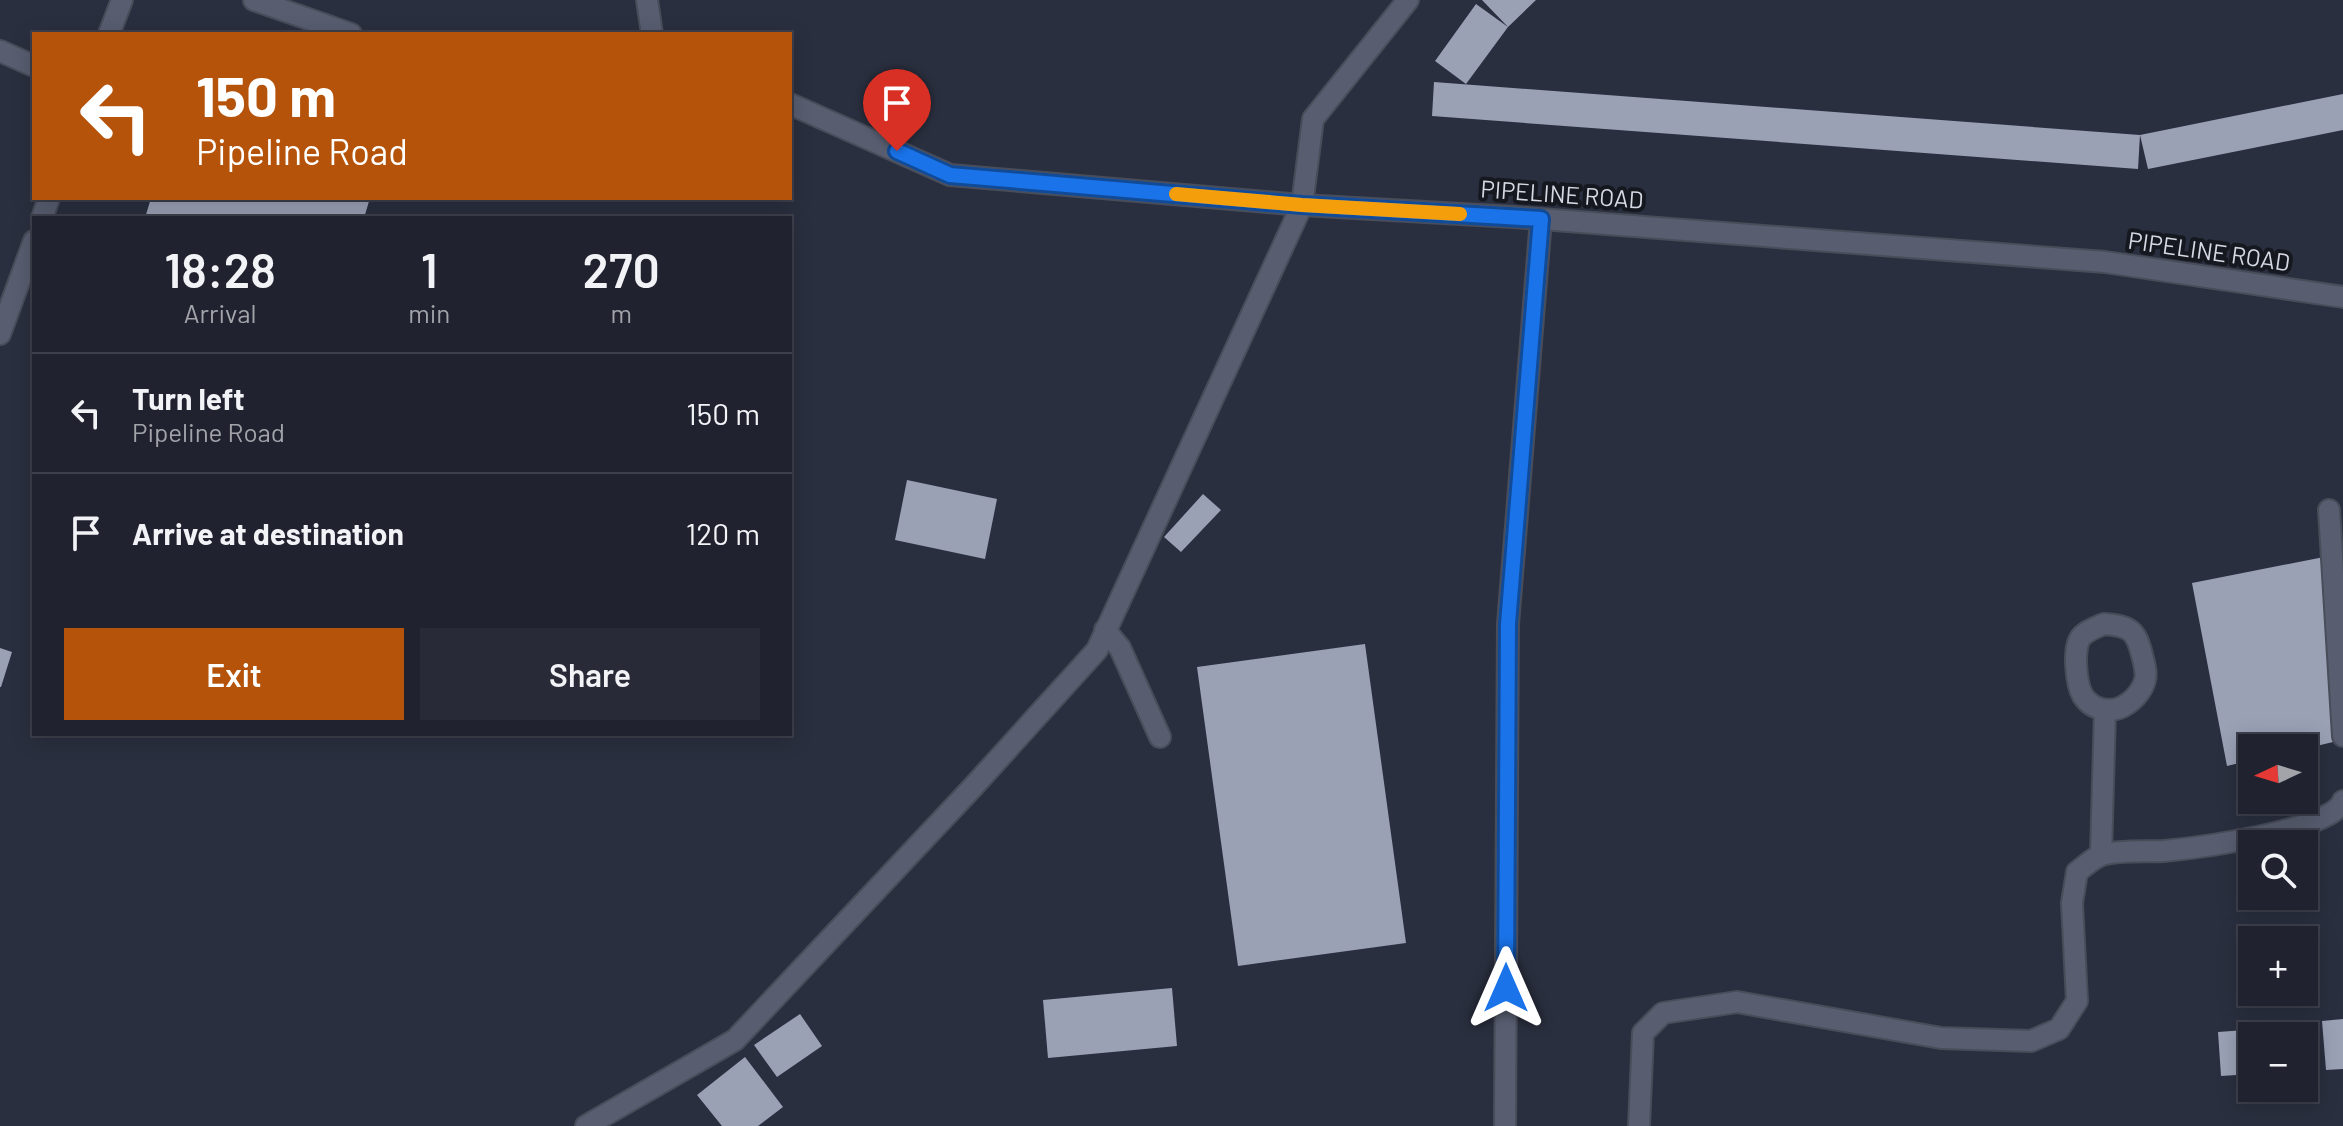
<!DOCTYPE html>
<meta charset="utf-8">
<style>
:root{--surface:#20232f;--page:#282b37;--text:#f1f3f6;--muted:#a2a4aa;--line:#3d404b;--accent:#b45309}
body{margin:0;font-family:Barlow,sans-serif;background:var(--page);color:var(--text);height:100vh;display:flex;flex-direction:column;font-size:30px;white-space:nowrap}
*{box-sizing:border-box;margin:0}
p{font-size:26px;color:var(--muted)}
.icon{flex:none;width:44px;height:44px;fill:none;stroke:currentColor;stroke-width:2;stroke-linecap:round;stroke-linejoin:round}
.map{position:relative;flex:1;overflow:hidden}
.panel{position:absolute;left:32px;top:216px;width:760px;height:520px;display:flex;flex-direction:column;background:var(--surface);border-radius:0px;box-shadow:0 4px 20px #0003,0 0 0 2px var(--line)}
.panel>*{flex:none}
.top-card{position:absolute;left:32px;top:32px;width:760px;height:168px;border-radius:0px;box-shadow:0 4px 20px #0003,0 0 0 2px var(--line);background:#b45309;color:#fff;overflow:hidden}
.needle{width:52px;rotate:266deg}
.fabs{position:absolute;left:2238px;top:734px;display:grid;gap:16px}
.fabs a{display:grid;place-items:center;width:80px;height:80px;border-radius:0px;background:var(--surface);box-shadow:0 4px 20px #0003,0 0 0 2px var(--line);font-size:40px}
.pin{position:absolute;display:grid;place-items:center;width:68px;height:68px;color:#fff;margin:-82px -34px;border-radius:50% 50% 50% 0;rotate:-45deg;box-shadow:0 0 8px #0007}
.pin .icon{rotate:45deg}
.me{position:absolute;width:88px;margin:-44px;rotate:0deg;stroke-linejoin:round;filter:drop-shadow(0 0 6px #0008)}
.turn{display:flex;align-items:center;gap:28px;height:168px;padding:0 32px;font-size:36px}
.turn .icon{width:104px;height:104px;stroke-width:2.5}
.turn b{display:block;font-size:56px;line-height:68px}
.eta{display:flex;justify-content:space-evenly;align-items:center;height:136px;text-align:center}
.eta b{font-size:48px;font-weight:600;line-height:56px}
.cta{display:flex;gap:16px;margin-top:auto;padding:16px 32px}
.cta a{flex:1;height:92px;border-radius:0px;background:var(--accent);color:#fff;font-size:32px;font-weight:600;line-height:92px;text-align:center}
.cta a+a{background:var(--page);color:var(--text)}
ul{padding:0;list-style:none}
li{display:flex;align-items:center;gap:24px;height:120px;padding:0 32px;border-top:2px solid var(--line)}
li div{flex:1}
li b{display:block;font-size:30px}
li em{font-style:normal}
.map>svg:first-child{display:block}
.building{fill:#9aa1b5}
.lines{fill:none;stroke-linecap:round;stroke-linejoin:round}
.service-casing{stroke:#494d5a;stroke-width:24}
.minor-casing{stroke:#494d5a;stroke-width:24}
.service{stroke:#585e70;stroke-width:20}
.minor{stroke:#585e70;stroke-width:20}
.route-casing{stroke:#114b97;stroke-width:20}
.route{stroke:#1a73e8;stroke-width:14}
.slow{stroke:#f59e0b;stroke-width:14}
.labels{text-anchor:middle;stroke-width:8;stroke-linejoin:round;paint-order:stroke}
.street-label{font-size:24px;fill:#d5d9e3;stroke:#15181f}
</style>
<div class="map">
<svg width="2343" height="1126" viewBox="0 0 2343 1126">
<rect width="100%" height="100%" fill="#2a2f3f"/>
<path class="building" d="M1482,0h54l-28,27 -42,57 -31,-23 41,-57 32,23z
M1434,82l706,53 203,-41v36l-195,39 -8,-34 -2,34 -706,-53z
M151,198h219l-6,20h-219z
M907,480l90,19 -12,60 -90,-19z
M1203,494l18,16 -40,42 -17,-15z
M2324,557l9,185 -29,7 -52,-1v12l-25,6 -35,-183z
M1365,644l41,299 -168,23 -41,-299z
M0,648l12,4 -11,35h-1z
M1172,988l5,58 -129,12 -5,-58z
M800,1014l22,32 -45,31 -23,-32z
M2343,1019v50l-17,1 -4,-49z
M2259,1029l1,7h-8v38l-31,2 -3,-44z
M745,1057l38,50 -25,19h-36l-25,-31z"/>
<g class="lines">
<defs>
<path id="service" d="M647,0l5,34
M109,34l13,-34
M0,51l34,15
M42,218l7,-20
M0,334l34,-93
M2329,510l14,226
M2104,624c26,2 32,6 38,31 2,8 5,17 3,25 -2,9 -10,19 -18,24 -14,10 -34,7 -44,-8 -7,-12 -11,-50 -1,-60 6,-6 15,-9 22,-12z
M1105,630l15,18 40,89
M2101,855l4,-145
M1639,1126l4,-93 20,-20 74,-11 204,36 90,3 28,-12 18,-28 -5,-98 5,-31c7,-5 17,-15 25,-17 17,-5 43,-3 62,-4 32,-3 167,-20 179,-50"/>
<path id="minor" d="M254,0l97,34
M790,104l160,71 352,30 212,12 591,45 238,35
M586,1126l149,-86 238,-253 124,-137 205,-445 11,-86 95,-119
M1505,1126l3,-502 33,-405"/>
</defs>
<use href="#service" class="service-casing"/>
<use href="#minor" class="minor-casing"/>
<use href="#service" class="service"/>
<use href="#minor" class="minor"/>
</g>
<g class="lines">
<defs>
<path id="route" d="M897,151l53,24 352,30 239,14 -33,405 -2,364"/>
</defs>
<use href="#route" class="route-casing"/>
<use href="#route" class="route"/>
<path class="slow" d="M1176,194l126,11 158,9"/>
</g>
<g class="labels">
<g class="street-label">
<text transform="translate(1562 195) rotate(4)" y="8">PIPELINE ROAD</text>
<text transform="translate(2209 252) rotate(8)" y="8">PIPELINE ROAD</text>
</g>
</g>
</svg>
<div class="fabs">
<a><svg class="needle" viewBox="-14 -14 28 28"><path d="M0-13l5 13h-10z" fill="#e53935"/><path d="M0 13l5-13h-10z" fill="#a2a4aa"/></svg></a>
<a><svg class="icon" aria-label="search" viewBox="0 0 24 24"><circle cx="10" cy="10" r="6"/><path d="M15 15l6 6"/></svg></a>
<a>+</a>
<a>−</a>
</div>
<div class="pin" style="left:897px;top:151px;background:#d93025"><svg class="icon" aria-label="arrive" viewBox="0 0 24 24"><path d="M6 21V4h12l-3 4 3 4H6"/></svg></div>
<svg class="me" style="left:1506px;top:988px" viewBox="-20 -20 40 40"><path d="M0-17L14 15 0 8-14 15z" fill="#1a73e8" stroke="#fff" stroke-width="4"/></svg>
<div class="top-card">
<div class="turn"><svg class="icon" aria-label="left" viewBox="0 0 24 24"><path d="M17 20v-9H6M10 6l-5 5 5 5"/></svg><div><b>150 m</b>Pipeline Road</div></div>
</div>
<section class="panel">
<div class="eta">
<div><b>18:28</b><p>Arrival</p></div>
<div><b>1</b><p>min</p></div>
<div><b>270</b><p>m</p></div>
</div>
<ul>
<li><svg class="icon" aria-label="left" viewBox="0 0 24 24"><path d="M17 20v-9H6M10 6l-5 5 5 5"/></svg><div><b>Turn left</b><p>Pipeline Road</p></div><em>150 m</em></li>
<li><svg class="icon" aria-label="arrive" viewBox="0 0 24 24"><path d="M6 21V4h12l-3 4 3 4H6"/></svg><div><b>Arrive at destination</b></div><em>120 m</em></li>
</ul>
<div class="cta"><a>Exit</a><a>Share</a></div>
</section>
</div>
